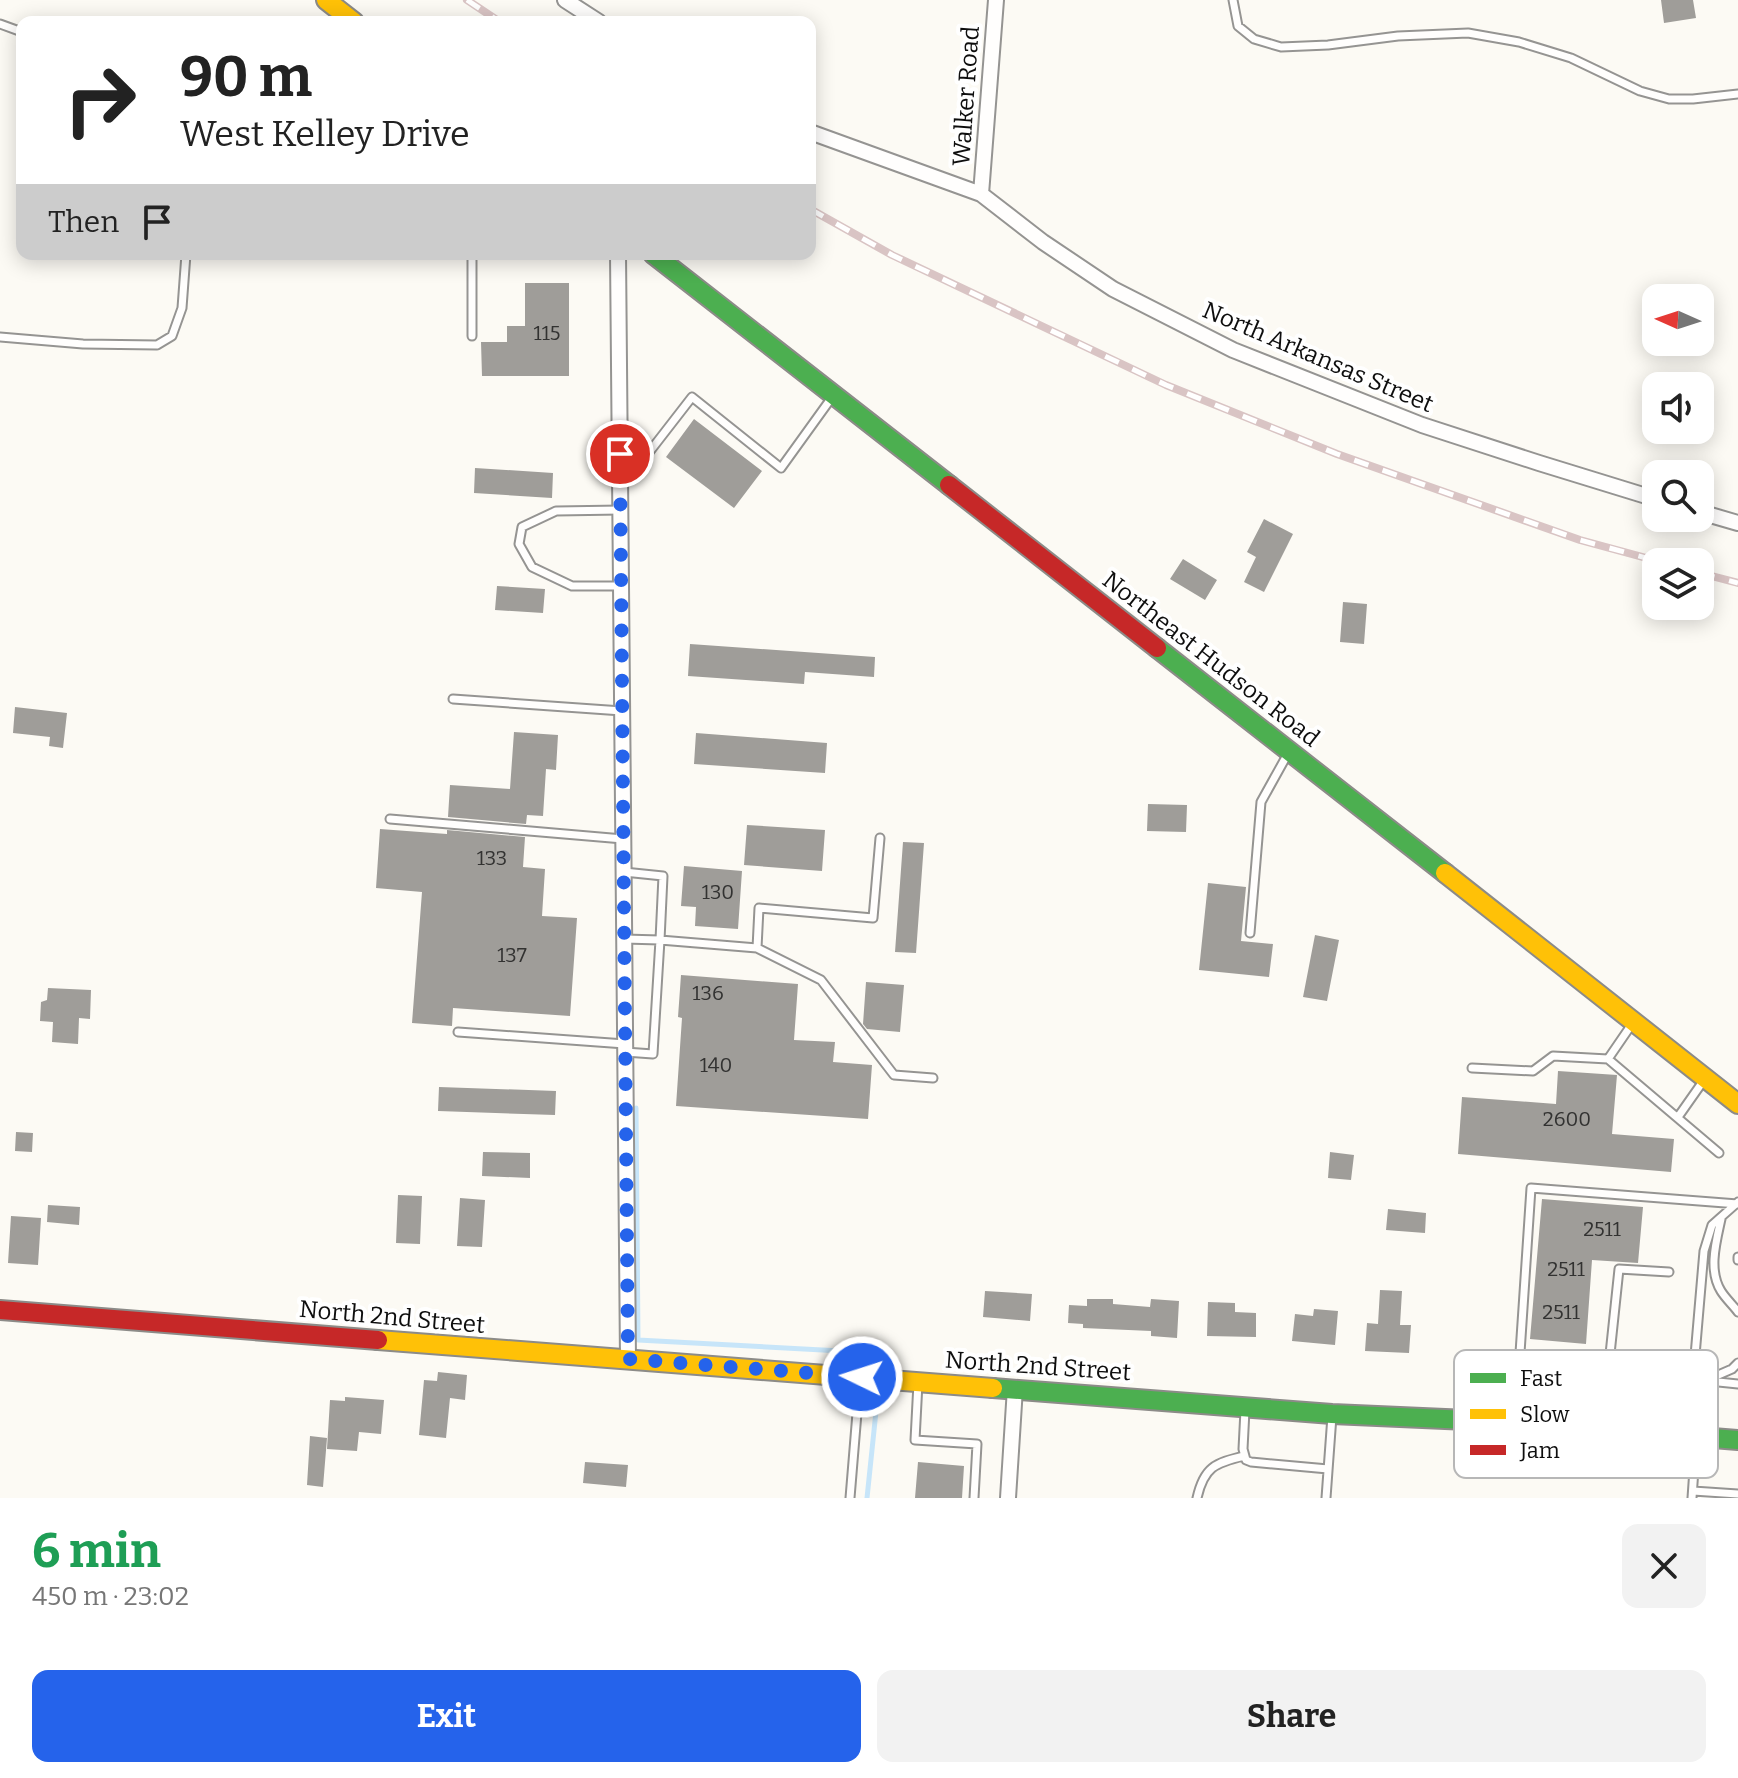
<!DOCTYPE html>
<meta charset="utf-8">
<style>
:root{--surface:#fff;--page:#f2f2f2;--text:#222;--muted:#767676;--accent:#2563eb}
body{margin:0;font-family:Bitter,serif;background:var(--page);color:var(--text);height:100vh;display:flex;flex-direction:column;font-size:30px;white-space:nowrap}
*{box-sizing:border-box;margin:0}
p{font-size:26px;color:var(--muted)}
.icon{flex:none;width:44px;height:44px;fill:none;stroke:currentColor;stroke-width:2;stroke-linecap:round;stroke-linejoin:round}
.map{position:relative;height:1498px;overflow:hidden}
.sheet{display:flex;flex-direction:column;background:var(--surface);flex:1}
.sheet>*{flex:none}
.top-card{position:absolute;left:16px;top:16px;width:800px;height:244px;border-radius:16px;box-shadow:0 4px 20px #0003;background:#fff;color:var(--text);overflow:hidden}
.needle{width:52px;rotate:273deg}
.controls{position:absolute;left:1642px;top:284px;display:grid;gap:16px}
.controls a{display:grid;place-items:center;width:72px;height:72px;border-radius:16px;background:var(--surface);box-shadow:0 4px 20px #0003;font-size:40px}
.pin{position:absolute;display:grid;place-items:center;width:68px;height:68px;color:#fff;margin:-34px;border:4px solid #fff;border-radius:50%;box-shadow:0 2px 8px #0007}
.me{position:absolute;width:88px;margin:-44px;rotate:274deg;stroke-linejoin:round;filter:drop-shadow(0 0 6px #0008)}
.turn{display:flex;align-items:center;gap:28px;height:168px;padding:0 32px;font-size:36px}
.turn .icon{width:104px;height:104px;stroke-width:2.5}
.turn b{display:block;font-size:56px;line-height:68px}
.then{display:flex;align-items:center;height:76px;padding:0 32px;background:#0003;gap:16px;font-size:30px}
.round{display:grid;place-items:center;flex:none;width:84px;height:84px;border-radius:16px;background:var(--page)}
.summary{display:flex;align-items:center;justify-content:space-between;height:136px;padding:0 32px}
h1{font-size:48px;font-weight:700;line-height:60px;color:#1e9e55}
.button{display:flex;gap:16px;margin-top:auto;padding:16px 32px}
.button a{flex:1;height:92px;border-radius:16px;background:var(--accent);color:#fff;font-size:32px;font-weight:700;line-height:92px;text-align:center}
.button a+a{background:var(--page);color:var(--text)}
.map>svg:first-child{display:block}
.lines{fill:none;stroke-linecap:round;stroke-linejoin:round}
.stream{stroke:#c7e5f9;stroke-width:5}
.building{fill:#9f9d99}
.lane-casing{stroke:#959492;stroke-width:11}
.street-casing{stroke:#959492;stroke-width:18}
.fast-casing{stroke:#8c8b88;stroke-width:22}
.slow-casing{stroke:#8c8b88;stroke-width:22}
.jam-casing{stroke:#8c8b88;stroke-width:22}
.lane{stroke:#fffefd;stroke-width:7}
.street{stroke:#fffefd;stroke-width:14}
.fast{stroke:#4caf50;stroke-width:18}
.slow{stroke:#ffc107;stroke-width:18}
.jam{stroke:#c62828;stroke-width:18}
.rail-casing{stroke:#d9c4c4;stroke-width:8}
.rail{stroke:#fff;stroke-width:5;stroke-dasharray:15;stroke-linecap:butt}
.route{stroke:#2563eb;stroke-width:14;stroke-dasharray:0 25.2}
.labels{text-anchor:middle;stroke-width:8;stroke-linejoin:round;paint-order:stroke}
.number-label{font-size:20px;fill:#323231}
.street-label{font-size:24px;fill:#0e0e0e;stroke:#fff}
.key{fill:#fff;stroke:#b7b7b7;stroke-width:2}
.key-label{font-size:22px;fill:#0e0e0e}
</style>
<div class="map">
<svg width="1738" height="1498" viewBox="0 0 1738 1498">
<rect width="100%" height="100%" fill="#fcfaf4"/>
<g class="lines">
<path class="stream" d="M636,1108l2,232 240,13 4,5
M867,1498l11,-106"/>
</g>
<path class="building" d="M1661,0h32l3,18 -32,5z
M525,283h44v93h-87l-1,-34h26v-16h18z
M694,419l68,52 -28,37 -68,-51z
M475,468l78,5 -1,25 -78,-5z
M1264,519l29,15 -29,58 -20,-10 12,-25 -9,-5z
M1183,559l34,21 -12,20 -35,-21z
M497,586l48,3 -2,24 -48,-3z
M1343,602l24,2 -3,40 -24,-2z
M690,644l185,13 -1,20 -69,-5 -1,12 -116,-8z
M15,707l52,6 -4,35 -14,-2 1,-9 -37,-4z
M514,732l44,3 -2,35 -10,-1 -3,47 -16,-1 -1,9 -78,-7 2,-32 60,4z
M696,733l131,10 -2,30 -131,-9z
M1148,804l39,1 -1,27 -39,-1z
M747,825l78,5 -3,41 -78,-6z
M380,829l67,5v-4l78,7 -2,30 22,2 -3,47 35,2 -7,98 -117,-8 -1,18 -40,-3 10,-131 -46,-4z
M903,842l21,1 -8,110 -21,-1z
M684,866l58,5 -4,58 -43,-3 1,-19 -15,-1z
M1208,883l38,4 -5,54 32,3 -4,33 -70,-7z
M1315,935l24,5 -12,61 -24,-4z
M681,975l117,9 -4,56 41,2 -2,20 39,3 -4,54 -192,-13 6,-88 -4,-1z
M866,982l38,3 -4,47 -33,-3 -4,-5z
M48,988l43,2 -1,29 -11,-1 -1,26 -26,-2 1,-20 -13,-1 1,-19 6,-2z
M1558,1071l59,4 -5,59 62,5 -3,33 -213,-18 4,-57 94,7z
M439,1087l117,4 -1,24 -117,-4z
M16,1132l17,1 -1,19 -17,-1z
M483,1152l47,1v25l-48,-2z
M1330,1152l24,3 -3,25 -23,-2z
M398,1195l24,1 -2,48 -24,-1z
M460,1198l25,2 -3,47 -25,-1z
M1542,1199l101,8 -5,56 -46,-3 -6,84 -56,-5z
M48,1205l32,2 -1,18 -32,-3z
M1388,1209l38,4 -1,20 -39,-3z
M11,1216l30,2 -3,47 -30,-2z
M1380,1290l22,1 -2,34h11l-2,28 -44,-2 2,-28 11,1z
M985,1291l47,3 -2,27 -47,-4z
M1087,1299h26v5l37,3 1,-8 28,2 -2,37 -26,-2v-5l-68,-3v-4l-15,-1 1,-18 18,1z
M1208,1302l27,1v9l21,1v24l-49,-1z
M1314,1309l24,2 -3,34 -43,-4 3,-27 18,2z
M438,1372l29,3 -2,25 -15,-2 -4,40 -27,-3 5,-55 13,1z
M345,1397l39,3 -3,34 -22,-2 -2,19 -30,-2 3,-49 15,1z
M310,1436l17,2 -4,49 -16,-2z
M585,1462l43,3 -2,22 -43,-4z
M918,1462l46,4 -2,32h-47z"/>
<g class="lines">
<defs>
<path id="lane" d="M1233,0l5,26 16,13 27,8 47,-2 70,-9 70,-3 51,9 52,16 69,33 29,8h24l45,-5
M0,24l22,8
M472,336v-82
M0,337l83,7 74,1 15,-9 10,-28 4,-54
M620,454l27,1 45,-58 89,71 49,-68
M621,510l-65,1 -34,16 -3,17 13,23 40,19h49
M453,699l169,12
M390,819l233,20
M624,872l39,4 -3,64 97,8 2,-40 114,10 7,-80
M1250,933l11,-131 25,-45
M624,939l36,1 -7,114 -28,-2
M757,948l64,32 73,95 39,3
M458,1032l167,12
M1608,1059l24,-35
M1472,1068l61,3 20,-15 55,3 111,94
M1678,1117l26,-37
M1721,1219c-5,23 -13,51 0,72 5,8 12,14 17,21
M1738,1257v3
M1608,1373l11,-104 50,3
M1660,1376l-132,-7 -8,-16 11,-165 207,16
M1693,1379l11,-128 8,-26 26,-23
M1709,1379l23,-10 6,-6
M918,1383l-3,57 62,4 -3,54
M1245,1410l-2,39 3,11 5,2 77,7
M1651,1431l1,-18 8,-37 78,8
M1693,1491l45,3
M850,1498l7,-85 4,-34
M1197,1498c7,-31 18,-35 47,-42
M1326,1498l6,-82
M1692,1498l4,-58"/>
<path id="street" d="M565,0l34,22
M810,132l171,62 62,48 70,47 120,61 189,75 117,38 117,36
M981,194l15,-194
M618,254l10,1105
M1700,512l38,11
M1008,1498l7,-110"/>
<path id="fast" d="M653,254l296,231
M1157,648l288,225
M993,1388l339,26 181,8 225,18"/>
<path id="slow" d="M326,0l28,22
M1445,873l293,231
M378,1340l615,48"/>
<path id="jam" d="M949,485l208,163
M0,1310l378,30"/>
</defs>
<use href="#lane" class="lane-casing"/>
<use href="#street" class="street-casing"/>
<use href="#fast" class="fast-casing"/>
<use href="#slow" class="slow-casing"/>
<use href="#jam" class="jam-casing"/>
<use href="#lane" class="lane"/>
<use href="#street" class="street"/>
<use href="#fast" class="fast"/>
<use href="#slow" class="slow"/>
<use href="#jam" class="jam"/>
<defs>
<path id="rail" d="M467,0l33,22
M810,209l82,46 274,130 171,69 243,86 81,22
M1700,573l38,10"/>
</defs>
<use href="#rail" class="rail-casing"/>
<use href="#rail" class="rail"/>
</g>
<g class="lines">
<path class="route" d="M620,454l8,905 234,18"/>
</g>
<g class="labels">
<g class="number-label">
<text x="547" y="340">115</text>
<text x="492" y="865">133</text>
<text x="718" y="899">130</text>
<text x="512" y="962">137</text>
<text x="708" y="1000">136</text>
<text x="716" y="1072">140</text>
<text x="1567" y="1126">2600</text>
<text x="1602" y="1236">2511</text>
<text x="1566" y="1276">2511</text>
<text x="1561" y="1319">2511</text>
</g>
<g class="street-label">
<text transform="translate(966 96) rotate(-86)" y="8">Walker Road</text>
<text transform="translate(1318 357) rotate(23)" y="8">North Arkansas Street</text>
<text transform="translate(1211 659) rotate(38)" y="8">Northeast Hudson Road</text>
<text transform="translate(392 1317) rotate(5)" y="8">North 2nd Street</text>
<text transform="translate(1038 1366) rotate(4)" y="8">North 2nd Street</text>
</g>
</g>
<rect x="1454" y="1350" width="264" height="128" rx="12" class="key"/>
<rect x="1470" y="1373" width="36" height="10" fill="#4caf50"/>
<rect x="1470" y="1409" width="36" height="10" fill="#ffc107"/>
<rect x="1470" y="1445" width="36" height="10" fill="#c62828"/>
<g class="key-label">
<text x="1520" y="1386">Fast</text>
<text x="1520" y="1422">Slow</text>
<text x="1520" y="1458">Jam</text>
</g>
</svg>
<div class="controls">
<a><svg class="needle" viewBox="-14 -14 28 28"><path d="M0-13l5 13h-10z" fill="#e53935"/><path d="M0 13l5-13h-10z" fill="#767676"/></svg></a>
<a><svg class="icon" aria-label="sound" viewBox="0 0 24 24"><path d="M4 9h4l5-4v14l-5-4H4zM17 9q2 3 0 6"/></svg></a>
<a><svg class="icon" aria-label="search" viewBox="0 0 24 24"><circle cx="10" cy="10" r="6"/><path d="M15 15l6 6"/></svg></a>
<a><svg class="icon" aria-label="layers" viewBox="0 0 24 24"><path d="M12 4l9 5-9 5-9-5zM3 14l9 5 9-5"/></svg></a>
</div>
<div class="pin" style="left:620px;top:454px;background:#d93025"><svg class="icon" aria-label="arrive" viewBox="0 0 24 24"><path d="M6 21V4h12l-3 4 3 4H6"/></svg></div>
<svg class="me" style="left:862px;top:1377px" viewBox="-20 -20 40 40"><circle r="17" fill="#2563eb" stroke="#fff" stroke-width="3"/><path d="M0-11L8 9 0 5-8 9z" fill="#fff"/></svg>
<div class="top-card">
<div class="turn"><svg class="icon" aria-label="right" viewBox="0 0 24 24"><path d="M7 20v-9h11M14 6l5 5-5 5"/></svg><div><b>90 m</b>West Kelley Drive</div></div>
<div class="then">Then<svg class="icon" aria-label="arrive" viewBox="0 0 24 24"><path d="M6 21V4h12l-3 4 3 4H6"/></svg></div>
</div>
</div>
<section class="sheet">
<div class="summary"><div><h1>6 min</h1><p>450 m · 23:02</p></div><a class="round"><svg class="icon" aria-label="close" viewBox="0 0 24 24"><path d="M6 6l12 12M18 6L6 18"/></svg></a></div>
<div class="button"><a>Exit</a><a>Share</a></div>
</section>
